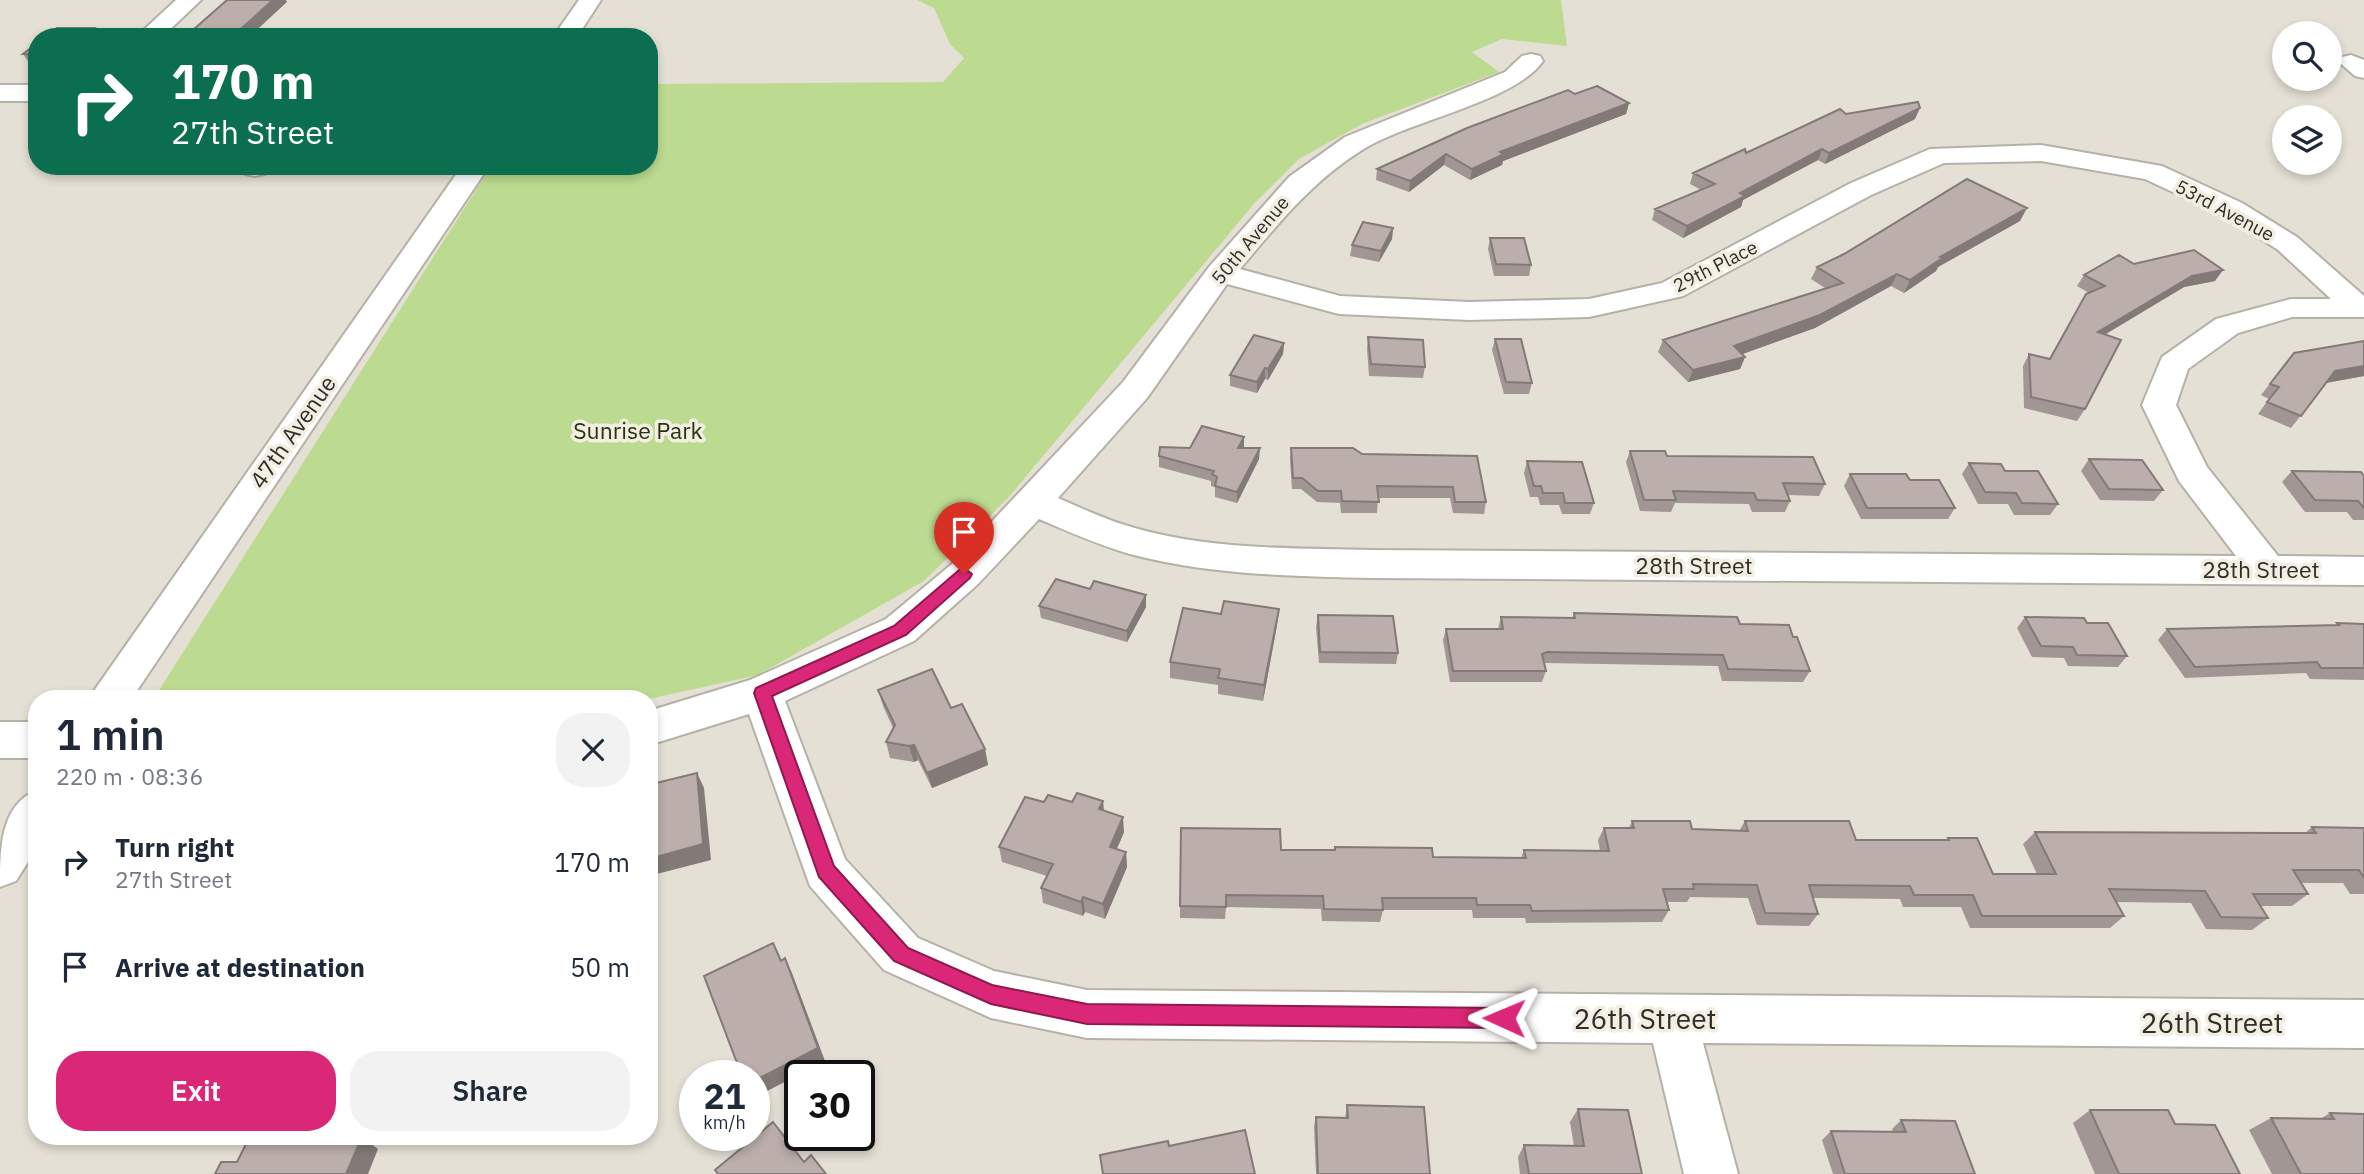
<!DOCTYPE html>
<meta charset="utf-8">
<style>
:root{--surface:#fff;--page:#f2f2f3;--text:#1f2937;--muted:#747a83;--accent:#db2777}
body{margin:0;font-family:"IBM Plex Sans",sans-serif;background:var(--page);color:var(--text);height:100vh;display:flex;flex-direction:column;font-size:26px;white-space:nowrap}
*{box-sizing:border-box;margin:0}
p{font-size:23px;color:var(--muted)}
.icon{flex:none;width:38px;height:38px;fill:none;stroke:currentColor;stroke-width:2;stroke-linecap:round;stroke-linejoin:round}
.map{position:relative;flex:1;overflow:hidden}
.panel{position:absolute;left:28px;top:690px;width:630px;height:455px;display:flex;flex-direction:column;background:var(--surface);border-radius:28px;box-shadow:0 4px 10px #0003}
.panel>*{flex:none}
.hud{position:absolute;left:28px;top:28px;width:630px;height:147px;border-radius:28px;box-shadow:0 4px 10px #0003;background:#0b6e4f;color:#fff;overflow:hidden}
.tools{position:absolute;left:2272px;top:21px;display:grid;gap:14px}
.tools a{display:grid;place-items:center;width:70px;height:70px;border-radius:50%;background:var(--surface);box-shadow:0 4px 10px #0003;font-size:35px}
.speed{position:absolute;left:679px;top:1060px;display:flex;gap:14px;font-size:35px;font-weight:700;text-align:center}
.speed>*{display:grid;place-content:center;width:91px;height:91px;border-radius:50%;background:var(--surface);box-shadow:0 4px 10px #0003;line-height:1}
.speed small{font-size:18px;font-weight:400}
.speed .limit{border:4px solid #111;border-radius:10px;background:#fff;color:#111}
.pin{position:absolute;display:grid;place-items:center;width:60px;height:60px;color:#fff;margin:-72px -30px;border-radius:50% 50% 50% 0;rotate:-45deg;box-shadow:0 0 7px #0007}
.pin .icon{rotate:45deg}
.me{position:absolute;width:77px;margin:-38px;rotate:271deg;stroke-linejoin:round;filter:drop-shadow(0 0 5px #0008)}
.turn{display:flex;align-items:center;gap:24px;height:147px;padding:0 28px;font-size:32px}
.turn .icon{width:91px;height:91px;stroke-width:2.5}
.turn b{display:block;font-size:49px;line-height:60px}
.round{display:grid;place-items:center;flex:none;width:74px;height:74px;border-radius:28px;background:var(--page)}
.headline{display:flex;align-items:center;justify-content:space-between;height:119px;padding:0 28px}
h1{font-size:42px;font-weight:600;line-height:52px}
.action{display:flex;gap:14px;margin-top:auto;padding:14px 28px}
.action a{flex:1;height:80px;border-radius:28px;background:var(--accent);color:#fff;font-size:28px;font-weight:600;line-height:80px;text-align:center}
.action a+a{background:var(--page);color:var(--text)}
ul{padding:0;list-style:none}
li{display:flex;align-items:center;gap:21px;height:105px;padding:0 28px}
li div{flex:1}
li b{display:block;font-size:26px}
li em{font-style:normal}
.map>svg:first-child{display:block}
.green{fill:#bddb90}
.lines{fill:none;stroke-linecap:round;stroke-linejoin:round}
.street-casing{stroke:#b6b1a7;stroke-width:4}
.secondary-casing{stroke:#b6b1a7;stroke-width:4}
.street{fill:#fff;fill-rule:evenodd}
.secondary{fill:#fff;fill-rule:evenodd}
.wall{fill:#a19693}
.shaded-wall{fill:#837a78}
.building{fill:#bbaeab;stroke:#837a78;stroke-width:2}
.route{fill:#db2777;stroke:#8e194d;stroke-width:2}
.labels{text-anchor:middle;stroke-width:7;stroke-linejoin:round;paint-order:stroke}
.far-street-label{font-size:19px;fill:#302e2a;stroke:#f3eee2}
.park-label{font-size:23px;fill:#273410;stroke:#f3eee2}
.street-label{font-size:23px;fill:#302e2a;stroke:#f3eee2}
.near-street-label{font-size:28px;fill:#302e2a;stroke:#f3eee2}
</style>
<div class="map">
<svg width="2364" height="1174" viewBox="0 0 2364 1174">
<rect width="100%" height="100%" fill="#e5e0d5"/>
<path class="green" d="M917,0h644l6,46 -65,-7 -30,13 27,20 -137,52 -63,35 -46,46 -244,292 -85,84 -166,94 -109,24 -495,-1 337,-532h158v-82l294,-2 21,-24 -14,-14 -16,-36z"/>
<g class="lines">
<defs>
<path id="street" d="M176,0h25l-39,37h-26z
M1531,54l9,2 3,5c-28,41 -136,60 -181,89 -50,31 -85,75 -122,119l100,27 129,6 120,-3 73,-16 189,-100 79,-34 111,-4 121,21 80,37 55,34 67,59v21h-72l-54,16 -50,36 -12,36 31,62 71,89 86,1v28l-992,-7c-81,-2 -163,-3 -242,-24 -31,-9 -61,-22 -91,-35l-61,65 -64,57 -129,60 60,158 73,79 76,33 93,19 1277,10v48l-661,-5 35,131h-54l-31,-131 -566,-5 -96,-20 -107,-48 -74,-84 -61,-172 -100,31v-34l101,-31 136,-61 66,-55 171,-182 86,-115 80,-90 56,-40 160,-65 17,-16zM2041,161l104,18 77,36 55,34 54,50h-40l-75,20 -54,38 -20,48 37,76 57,75 -864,-6c-80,-2 -167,0 -244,-24 -24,-7 -47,-18 -70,-28l89,-100 80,-114 112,30 130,6 120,-3 94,-21 188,-101 73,-32z
M2351,55l13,5v18l-9,-2 -16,-14 3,-5z
M0,85h37v16h-37z
M242,166h27l-4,8 -10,2 -10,-2z"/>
<path id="secondary" d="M579,0h22l-24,37h-24z
M462,166h27l-357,532h-43z
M0,722h37v36h-37z
M37,790v58l-21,33 -16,6c0,-38 0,-82 37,-97z"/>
</defs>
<use href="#street" class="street-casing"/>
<use href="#secondary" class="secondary-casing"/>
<use href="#street" class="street"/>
<use href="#secondary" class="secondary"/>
</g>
<path class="wall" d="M37,43v21h-7l-7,-10z
M1575,94l54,9 -3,11 -123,47 -1,4 -32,15 -26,-15 -35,27 -33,-12 1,-11z
M1846,114l69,5 -90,45 -7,-4 -75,40 -2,7 -58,31 -31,-18 3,-11 46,-19 -11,-6 3,-11z
M2020,221l-82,46 -2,4 -32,22 -13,-7 -76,42 -73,26 3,3 -5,12 -52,13 -30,-30 5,-12 162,-52 -14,-9 6,-12z
M1393,228l-1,11 -13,23 -29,-6 2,-11z
M1490,238l41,27 -2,11h-35l-6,-27z
M2134,264l81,17 -31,6 -79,47 -20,75 -8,12 -53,-13 -1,-42 6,-12 20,5 30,-53 7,-12 3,-1 -12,-7 7,-11z
M1368,337l57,30 -2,11 -54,-2 -2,-27z
M1495,339l37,44 -3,11h-25l-12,-44z
M2364,341v35l-38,7 -35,45 -33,-14 11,-15 -8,-4 33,-42z
M1284,343l-1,11 -15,26 -3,-1 -8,14 -27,-7v-11z
M1244,448l15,11 -22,44 -22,-6v-10l-4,-1v-5l-52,-14v-11z
M1291,448l71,6 115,2 9,46 -2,12 -31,-1 -3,-15h-72l-1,15h-36l-1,-10 -23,-1 -16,-13h-9l-2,-29z
M1630,451l37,5 158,28 -6,12 -31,-1 2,6 -5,11h-33l-3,-8 -74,-1 -4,9 -31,-1 -14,-49z
M2089,459l74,31 -9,11 -54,-1 -19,-29z
M1527,461l67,42 -4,11h-28l-3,-9h-19l-2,-8h-8l-6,-24z
M1969,463l36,8 53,33 -8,11h-36l-6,-11h-30l-16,-30z
M2292,471l72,5v44h-11l-6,-8h-42l-23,-30z
M1850,474l105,34 -7,11h-87l-17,-33z
M1039,606l107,1 -19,35 -86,-24z
M1574,613l166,11 53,13 17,34 -7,11 -81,-1 -4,-15 -174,-3 2,8 -4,11h-92l-7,-42 3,-11h52l3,-12 71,1z
M1318,615l80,38 -2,11 -77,-1 -3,-36z
M2025,617l62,6 40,33 -9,11 -50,-1 -4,-8 -32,-1 -15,-29z
M2337,623l27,1v56l-54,-1 -4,-6 -121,5 -27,-38 9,-11 168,-3z
M1277,625l-14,76 -45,-7v-9l-48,-7v-16z
M878,690l73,18 34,41 3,16 -56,23 -14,-28 -4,2 -24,-4 -4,-16 7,-14 -10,-22z
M1103,801l1,10 20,21 -7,17 9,3 1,15 -22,52 -20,-7 -2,4 -40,-13 -2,-15 6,-12 -45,-14 -3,-15 45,-45z
M1632,821l60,8 47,2 6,-10 111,19h90l2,-2 45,36h44l-14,-30 12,-12 270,1 7,-6 52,1v66h-14l-7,-11h-42l7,11 -16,12h-31l7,12 -16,12 -46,-1 -15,-26 -75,-1 8,14 -14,12h-140l-9,-21h-58l-3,-8 -87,-1 5,16 -9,12 -52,-1 -9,-27 -58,-1 -3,5h-21l3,8 -7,12 -136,1 -1,-5h-52l-1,-8h-89l-3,12 -58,-1 -1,-12 -95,-2 -1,12 -45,-1 1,-90 100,22h53l1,-3 98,10 88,1 3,-8 76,1 -2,-11 6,-12h25z
M1347,1105l83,69h-114l-2,-48 2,-9 29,1z
M1578,1109l64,65h-122l-2,-17 6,-12 50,1 -4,-24z
M2090,1110l85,14 65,50h-145l-22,-51z
M2330,1113l34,61h-92l-23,-44 22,-12 49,1z
M1901,1120l74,54h-142l-11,-34 9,-9 62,1 -1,-3z"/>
<path class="shaded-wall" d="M273,0h13l1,2 -38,35h-17z
M94,28l6,9h-17z
M1629,103l-3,11 -123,47 -1,4 -32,15 2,-11 28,-17z
M1920,108l-5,11 -90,45 4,-11z
M1822,149l-4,11 -75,40 -2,7 -58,31 4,-12 53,-33z
M1446,154l-2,11 -35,27 1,-11z
M2027,208l-7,13 -82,46 -2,4 -32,22 6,-13 30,-23z
M1393,228l-1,11 -13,23 2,-11z
M2223,270l-8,11 -31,6 -93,56 7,-11 94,-56z
M1897,274l-6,12 -76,42 -86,31 5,-13z
M1284,343l-1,11 -15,26v-11z
M1745,357l-5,12 -52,13 5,-12z
M2364,366v10l-39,7 10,-12z
M1265,368v11l-8,14v-11z
M1244,437v12l-6,-1z
M1260,448l-1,11 -22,44v-11z
M1146,595v12l-19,35v-11z
M1279,609l-2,16 -14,76 1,-16z
M914,745l4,15 -4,2 -5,-16z
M985,749l3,16 -56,23 -5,-15z
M697,773l7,15 7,72 -62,16v-17z
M1103,801l1,15 -5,-7z
M1123,817l1,15 -13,30 -1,-15z
M1126,852l1,15 -22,52 -2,-15z
M1083,897l2,15 -2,4 -2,-14z
M785,958l7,15 33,88 -71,37v-17z
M362,1137l16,12 -10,25h-22z"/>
<path class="building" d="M227,0h46l-41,37h-47z
M57,28h37l-11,9h-38z
M37,43v11h-14z
M1597,86l32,17 -129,49 4,2 -32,15 -26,-15 -36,27 -33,-12 90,-41 101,-38 7,4z
M1918,102l2,6 -91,45 -7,-4 -82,44 5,3 -58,30 -32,-17 60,-25 -22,-11 52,-24 1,4 94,-44 6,5z
M1967,179l60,29 -87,49 2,1 -32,22 -13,-6 -77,41 -86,31 11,11 -52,13 -30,-30 180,-57 -26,-16 27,-13z
M1363,222l30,6 -12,23 -29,-6z
M1490,238h34l7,27 -35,-1z
M2194,250l29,20 -31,6 -94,56 23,8 -36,69 -54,-12 -2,-43 21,5 36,-65 19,-8 -21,-11 35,-20 15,9z
M1254,335l30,8 -16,26 -3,-1 -8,14 -27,-7z
M1368,337l55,3 2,27 -54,-3z
M1495,339h26l11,44 -26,-1z
M2364,341v25l-29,5 -34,45 -34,-14 12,-15 -9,-3 24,-31z
M1202,426l42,11 -6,11h22l-23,44 -22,-6 2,-9 -5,-3 2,-3 -55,-15 1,-9 30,1z
M1291,448h62l9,6 115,2 9,46h-31l-2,-15 -76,-1 2,16 -37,-1 -1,-10h-23l-16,-13h-9z
M1630,451h35l2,5 146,1 12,27 -42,-1 7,18 -33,-1 -3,-7 -81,-2 3,9h-32z
M2089,459l53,1 21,30 -54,-1z
M1527,461l55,1 12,41h-29l-2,-10h-20l-2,-7h-7z
M1969,463l32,1 4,7h33l20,33 -36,-1 -6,-10 -31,-1z
M2292,471l69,1 3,4v32l-6,-7 -43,-1z
M1850,474h56l4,6h29l16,28h-88z
M1056,579l34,10 4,-8 52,14 -19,36 -88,-25z
M1224,601l55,8 -15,76 -46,-7 2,-9 -50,-7 13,-54 38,6z
M1574,613l163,4 3,7 49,1 4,12h4l13,34 -82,-2 -5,-14 -176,-3 -5,2 4,17h-93l-7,-42h57l-2,-12 74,1z
M1318,615l75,1 5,37 -78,-1z
M2025,617l59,1 3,5h21l19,33 -50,-1 -4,-8 -32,-1z
M2337,623l27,1v44h-43l-4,-6 -122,5 -28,-38 172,-4z
M932,669l19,39 11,-4 23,45 -58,24 -13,-28 -5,1 -23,-4 9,-17 -17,-35z
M697,773l6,71 -54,15v-66l8,-2 -1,-8z
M1077,793l26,8 -4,8 24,8 -13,30 16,5 -23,52 -20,-7 -2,5 -40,-14 12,-24 -54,-17 26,-50 19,5 4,-7 24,7z
M1632,821h58l2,8 56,2 -3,-10h104l7,19h93l-1,-2h29l16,36h63l-21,-42 281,1 -4,-6 52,1v50l-5,-8h-66l15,24h-55l15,24 -47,-1 -16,-26 -96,-2 15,27h-142l-9,-21h-59l-4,-9 -101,-1 9,29 -53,-1 -8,-28 -64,-1 1,5h-31l6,21 -137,1 -2,-6h-53l-1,-7h-94l1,12 -59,-1 -1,-13 -97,-1v12l-46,-1 1,-78 99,1 1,21h54v-3l97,1 1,9 93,1 -2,-8 85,1 -5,-23h30z
M773,943l8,18 4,-3 33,90 -64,33v-5h-12l-38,-100z
M1347,1105l77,2 6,67h-112l-2,-57 32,1z
M1578,1109l50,1 14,64h-113l-5,-29 60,1z
M2090,1110h78l7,14 40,1 25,49h-121z
M2330,1113l34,1v60h-63l-30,-56 63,1z
M1901,1120l54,1 20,53h-130l-14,-43 75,1z
M773,1122l31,40 7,-7 15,19h-108l-3,-4z
M1245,1130l10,44h-152l-3,-19 68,-14 1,5z
M250,1136h63l49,1 -16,37h-131l6,-12h16z"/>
<path class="route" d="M964,568l8,6 -2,4 -64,57 -134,61 62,170 74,82 84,37 95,19 417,4 8,3 3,7 -3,7 -8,3 -417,-4 -96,-20 -97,-43 -75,-84 -65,-184 2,-5 138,-62 65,-56z"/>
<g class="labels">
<g class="far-street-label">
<text transform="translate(2225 210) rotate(28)" y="7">53rd Avenue</text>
<text transform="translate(1250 240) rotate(-50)" y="7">50th Avenue</text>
<text transform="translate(1715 266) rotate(-27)" y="7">29th Place</text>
</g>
<g class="park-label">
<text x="638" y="439">Sunrise Park</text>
</g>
<g class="street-label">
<text transform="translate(293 432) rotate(-55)" y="8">47th Avenue</text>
<text x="1694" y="574">28th Street</text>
<text x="2261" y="578">28th Street</text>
</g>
<g class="near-street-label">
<text x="1645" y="1029">26th Street</text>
<text x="2212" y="1033">26th Street</text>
</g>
</g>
</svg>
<div class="tools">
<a><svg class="icon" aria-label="search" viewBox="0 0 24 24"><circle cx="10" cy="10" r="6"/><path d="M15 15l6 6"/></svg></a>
<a><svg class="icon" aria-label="layers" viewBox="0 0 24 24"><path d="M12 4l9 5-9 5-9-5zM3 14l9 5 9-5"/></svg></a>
</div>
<div class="speed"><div>21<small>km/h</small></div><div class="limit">30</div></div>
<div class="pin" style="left:964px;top:574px;background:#d93025"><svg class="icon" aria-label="arrive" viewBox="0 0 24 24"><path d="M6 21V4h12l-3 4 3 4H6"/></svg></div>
<svg class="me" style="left:1504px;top:1018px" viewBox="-20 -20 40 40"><path d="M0-17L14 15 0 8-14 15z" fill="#db2777" stroke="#fff" stroke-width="4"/></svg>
<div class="hud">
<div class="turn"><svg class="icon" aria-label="right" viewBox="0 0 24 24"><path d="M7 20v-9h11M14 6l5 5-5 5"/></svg><div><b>170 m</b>27th Street</div></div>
</div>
<section class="panel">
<div class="headline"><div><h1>1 min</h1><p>220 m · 08:36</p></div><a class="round"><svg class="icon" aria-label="close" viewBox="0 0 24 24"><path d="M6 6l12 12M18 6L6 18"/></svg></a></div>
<ul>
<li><svg class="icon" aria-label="right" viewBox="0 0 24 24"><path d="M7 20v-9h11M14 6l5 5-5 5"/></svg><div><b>Turn right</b><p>27th Street</p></div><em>170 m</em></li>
<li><svg class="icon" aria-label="arrive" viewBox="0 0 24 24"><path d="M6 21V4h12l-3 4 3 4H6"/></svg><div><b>Arrive at destination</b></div><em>50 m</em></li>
</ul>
<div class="action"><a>Exit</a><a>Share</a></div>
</section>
</div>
